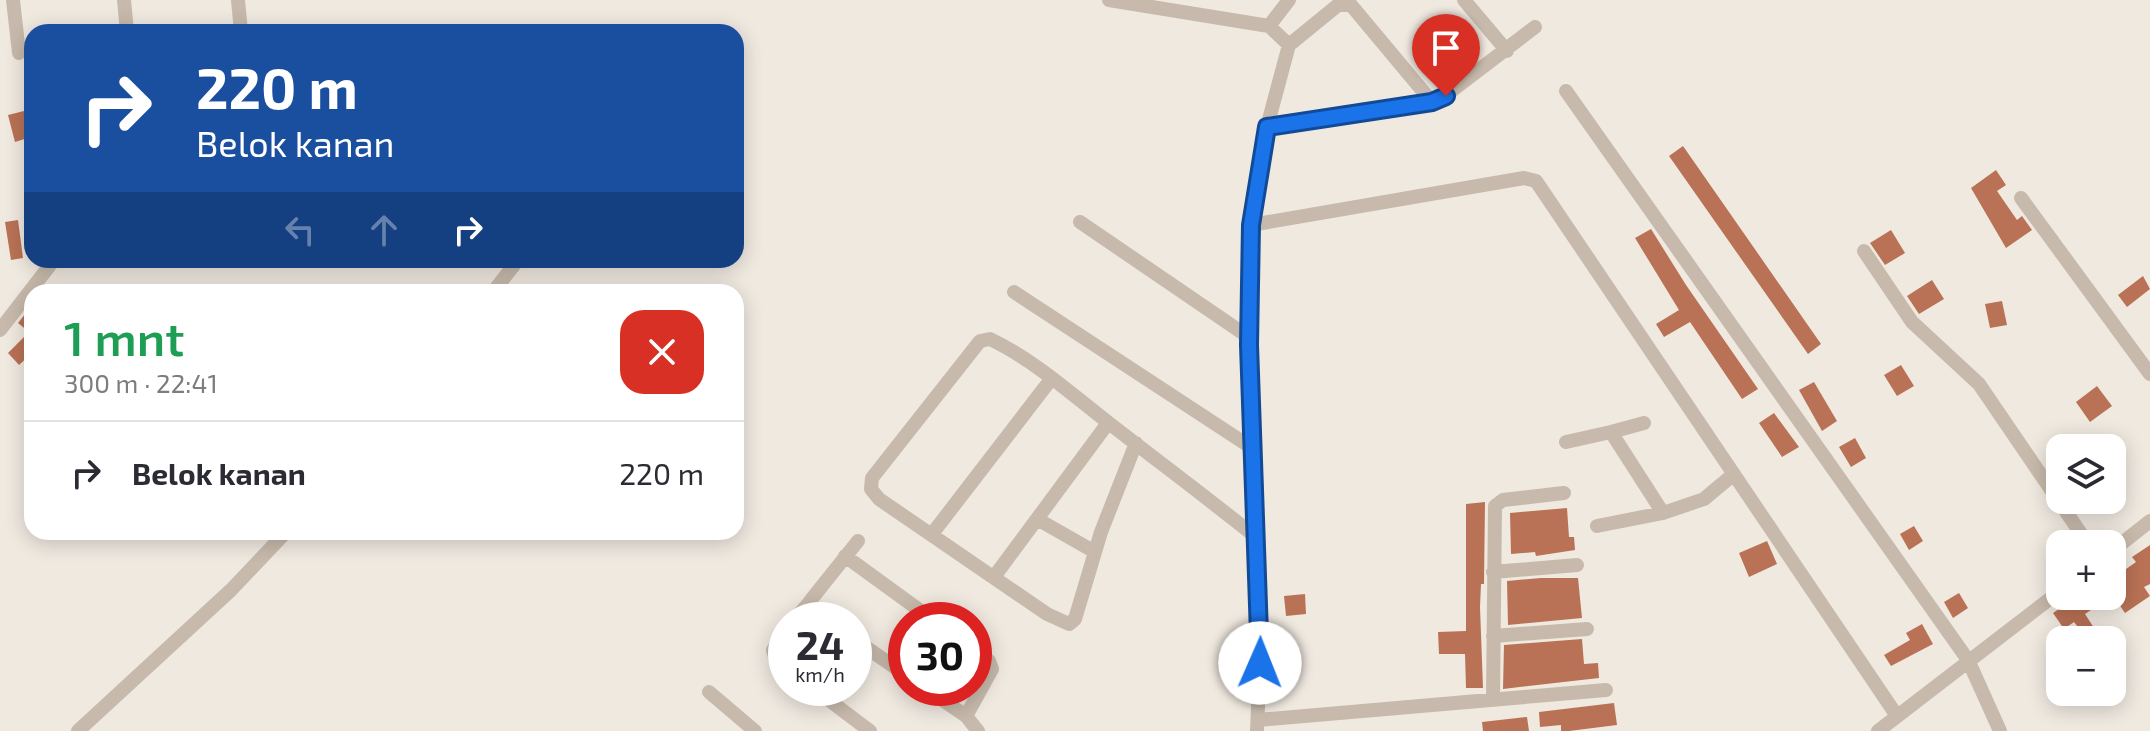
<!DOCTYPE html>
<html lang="id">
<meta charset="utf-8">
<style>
:root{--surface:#fff;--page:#f2f2f3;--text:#2b2b33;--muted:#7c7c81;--line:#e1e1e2}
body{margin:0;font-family:"Exo 2",sans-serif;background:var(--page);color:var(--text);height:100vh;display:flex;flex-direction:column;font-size:30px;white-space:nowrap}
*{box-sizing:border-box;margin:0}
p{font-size:26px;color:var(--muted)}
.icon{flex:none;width:44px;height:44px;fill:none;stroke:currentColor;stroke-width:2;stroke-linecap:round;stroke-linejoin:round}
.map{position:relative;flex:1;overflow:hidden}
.drawer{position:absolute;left:24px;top:284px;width:720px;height:256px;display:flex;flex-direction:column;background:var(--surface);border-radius:24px;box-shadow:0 4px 20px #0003}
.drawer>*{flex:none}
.top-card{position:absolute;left:24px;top:24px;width:720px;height:244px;border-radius:24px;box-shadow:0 4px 20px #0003;background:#1a4fa0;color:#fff;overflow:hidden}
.tools{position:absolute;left:2046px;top:434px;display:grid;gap:16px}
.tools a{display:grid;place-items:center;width:80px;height:80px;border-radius:16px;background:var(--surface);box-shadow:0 4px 20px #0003;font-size:40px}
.speed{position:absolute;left:768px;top:602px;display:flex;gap:16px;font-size:40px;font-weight:700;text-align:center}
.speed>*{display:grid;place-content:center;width:104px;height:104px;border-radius:50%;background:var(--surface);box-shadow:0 4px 20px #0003;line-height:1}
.speed small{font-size:20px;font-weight:400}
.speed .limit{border:12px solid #d22;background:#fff;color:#111}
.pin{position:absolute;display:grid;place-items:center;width:68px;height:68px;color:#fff;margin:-82px -34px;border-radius:50% 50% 50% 0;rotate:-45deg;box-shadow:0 0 8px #0007}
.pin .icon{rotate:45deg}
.me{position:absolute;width:88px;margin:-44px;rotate:1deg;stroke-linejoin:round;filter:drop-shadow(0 0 6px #0008)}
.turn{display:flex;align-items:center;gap:28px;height:168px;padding:0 40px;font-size:36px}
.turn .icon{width:104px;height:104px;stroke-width:2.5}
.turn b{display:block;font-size:56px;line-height:68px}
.lanes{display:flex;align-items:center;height:76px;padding:0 40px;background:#0003;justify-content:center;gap:40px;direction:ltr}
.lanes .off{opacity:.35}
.round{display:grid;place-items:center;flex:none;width:84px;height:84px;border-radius:24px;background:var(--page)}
.head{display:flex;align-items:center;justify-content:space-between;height:136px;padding:0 40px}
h1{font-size:48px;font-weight:600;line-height:60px;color:#1e9e55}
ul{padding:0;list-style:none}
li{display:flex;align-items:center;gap:24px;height:104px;padding:0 40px;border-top:2px solid var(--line)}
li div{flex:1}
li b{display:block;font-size:30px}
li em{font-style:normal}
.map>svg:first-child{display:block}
.building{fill:#b97255}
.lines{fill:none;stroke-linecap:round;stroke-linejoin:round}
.street{stroke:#c7baac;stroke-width:14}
.route-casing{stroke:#114b97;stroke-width:20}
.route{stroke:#1a73e8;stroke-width:14}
</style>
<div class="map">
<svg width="2150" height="731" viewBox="0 0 2150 731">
<rect width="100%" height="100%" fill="#f0e9e0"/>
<path class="building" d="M24,111l7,26 -16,5 -7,-27z
M1683,146l138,198 -13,10 -139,-198z
M1996,170l10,15 -9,6 20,29 5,-4 10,14 -26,18 -35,-60z
M18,220l5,38 -12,2 -6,-38z
M1651,229l35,56 72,104 -16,10 -52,-77 -26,15 -8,-13 23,-14 -44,-72z
M1891,230l14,23 -20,12 -15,-22z
M2143,276l7,13 -23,18 -9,-12z
M1932,280l12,19 -25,15 -12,-18z
M2002,301l5,24 -17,3 -5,-24z
M26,313l6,5v35l-13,12 -11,-12 21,-21 -11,-9z
M1901,365l13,21 -17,10 -13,-21z
M1814,382l23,39 -15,10 -23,-41z
M2097,386l15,20 -22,16 -14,-20z
M1774,413l25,34 -17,10 -23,-34z
M1855,438l11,20 -15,9 -12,-20z
M1485,502l-1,82h-3l-1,23 3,81h-17l-1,-34h-26l-1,-22 28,-1v-127z
M1567,508l2,29h5l1,13 -39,6 -1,-4 -24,2 -1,-41z
M1914,526l9,15 -14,9 -9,-16z
M1767,541l10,23 -28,13 -10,-24z
M2150,545v39l-6,3 6,9 -25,17 -13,-19v-15l24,-17 -4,-5z
M1541,578h37l4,40 -74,7 -1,-44z
M1959,593l9,15 -15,10 -9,-16z
M1305,594l1,20 -20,2 -2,-20z
M2078,596l13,14 -6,4 13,20 -10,6 -14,-18 -10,7 -11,-16z
M1922,624l11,20 -42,22 -7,-11 26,-15 -4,-7z
M1582,639l2,25 14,-1 1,15 -96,11 1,-44z
M1614,703l3,22 -48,6h-8v-6l-21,2 -1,-15z
M1527,717l2,14h-46l-1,-9z"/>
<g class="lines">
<path class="street" d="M13,0l6,53
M124,0l3,32
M238,0l3,32
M1109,0l160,26 20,19 -22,82 -16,98 -2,120 12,289 -4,97
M1464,0l43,51
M1269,26l20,-26
M1289,45l49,-40h13l81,97
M1566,91l402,569 32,71
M1267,127l174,-28 94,-72
M2021,198l129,176
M1080,222l170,116
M1251,225l273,-47 12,3 361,535
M1864,251l48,71 67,62 109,160
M493,292l25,-32
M1014,292l238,156
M0,330l54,-70
M1644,423l-33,9 52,81
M1566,442l45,-10
M1136,443l-35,89 -26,87 -6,5 -22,-10 -168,-115 -8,-10 1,-11 108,-137 10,-2c42,20 78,52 115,81 50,39 101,77 151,117
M1037,519l58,33
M1597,526l66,-13 41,-14 30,-25
M932,534l120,-156
M2112,551l38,-30
M845,556l88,64
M1493,572l84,-7
M994,577l114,-154
M794,620l15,-17
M827,620l-14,-9 -3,-10 48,-60
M786,628l-13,22 3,10 10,8
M1493,636l94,-7
M854,639l52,36
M813,688l57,43
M925,688l41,28 12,15
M709,692l46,39
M1493,700l2,-194 8,-6 61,-7
M966,716l26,-47 -3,-8 -15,-12
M1258,720l348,-30
M78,731l153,-141 55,-58
M1878,731l182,-140"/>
</g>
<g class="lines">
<defs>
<path id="route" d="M1260,663l-11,-318 2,-120 16,-98 165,-25 14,-6"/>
</defs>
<use href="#route" class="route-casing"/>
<use href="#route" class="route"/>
</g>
</svg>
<div class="tools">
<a><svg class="icon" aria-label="layers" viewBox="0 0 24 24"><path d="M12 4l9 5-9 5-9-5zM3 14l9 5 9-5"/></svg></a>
<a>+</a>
<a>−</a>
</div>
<div class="speed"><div>24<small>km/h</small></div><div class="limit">30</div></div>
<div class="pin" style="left:1446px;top:96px;background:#d93025"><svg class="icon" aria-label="arrive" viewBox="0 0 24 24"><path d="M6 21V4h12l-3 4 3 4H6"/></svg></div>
<svg class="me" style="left:1260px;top:663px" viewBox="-20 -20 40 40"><circle r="19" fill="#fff"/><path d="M0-13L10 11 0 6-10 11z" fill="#1a73e8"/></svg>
<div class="top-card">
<div class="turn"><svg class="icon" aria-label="right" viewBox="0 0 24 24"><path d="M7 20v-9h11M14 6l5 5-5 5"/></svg><div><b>220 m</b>Belok kanan</div></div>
<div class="lanes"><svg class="icon off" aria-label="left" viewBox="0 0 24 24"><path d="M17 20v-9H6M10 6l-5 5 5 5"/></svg><svg class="icon off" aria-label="ahead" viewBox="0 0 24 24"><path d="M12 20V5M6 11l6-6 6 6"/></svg><svg class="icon" aria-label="right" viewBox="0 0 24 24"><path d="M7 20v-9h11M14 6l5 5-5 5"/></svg></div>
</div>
<section class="drawer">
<div class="head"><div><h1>1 mnt</h1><p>300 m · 22:41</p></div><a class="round" style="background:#d93025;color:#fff"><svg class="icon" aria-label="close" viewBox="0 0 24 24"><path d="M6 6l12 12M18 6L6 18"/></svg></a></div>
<ul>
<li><svg class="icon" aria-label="right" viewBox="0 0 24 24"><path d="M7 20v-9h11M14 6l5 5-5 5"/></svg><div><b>Belok kanan</b></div><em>220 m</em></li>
</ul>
</section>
</div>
